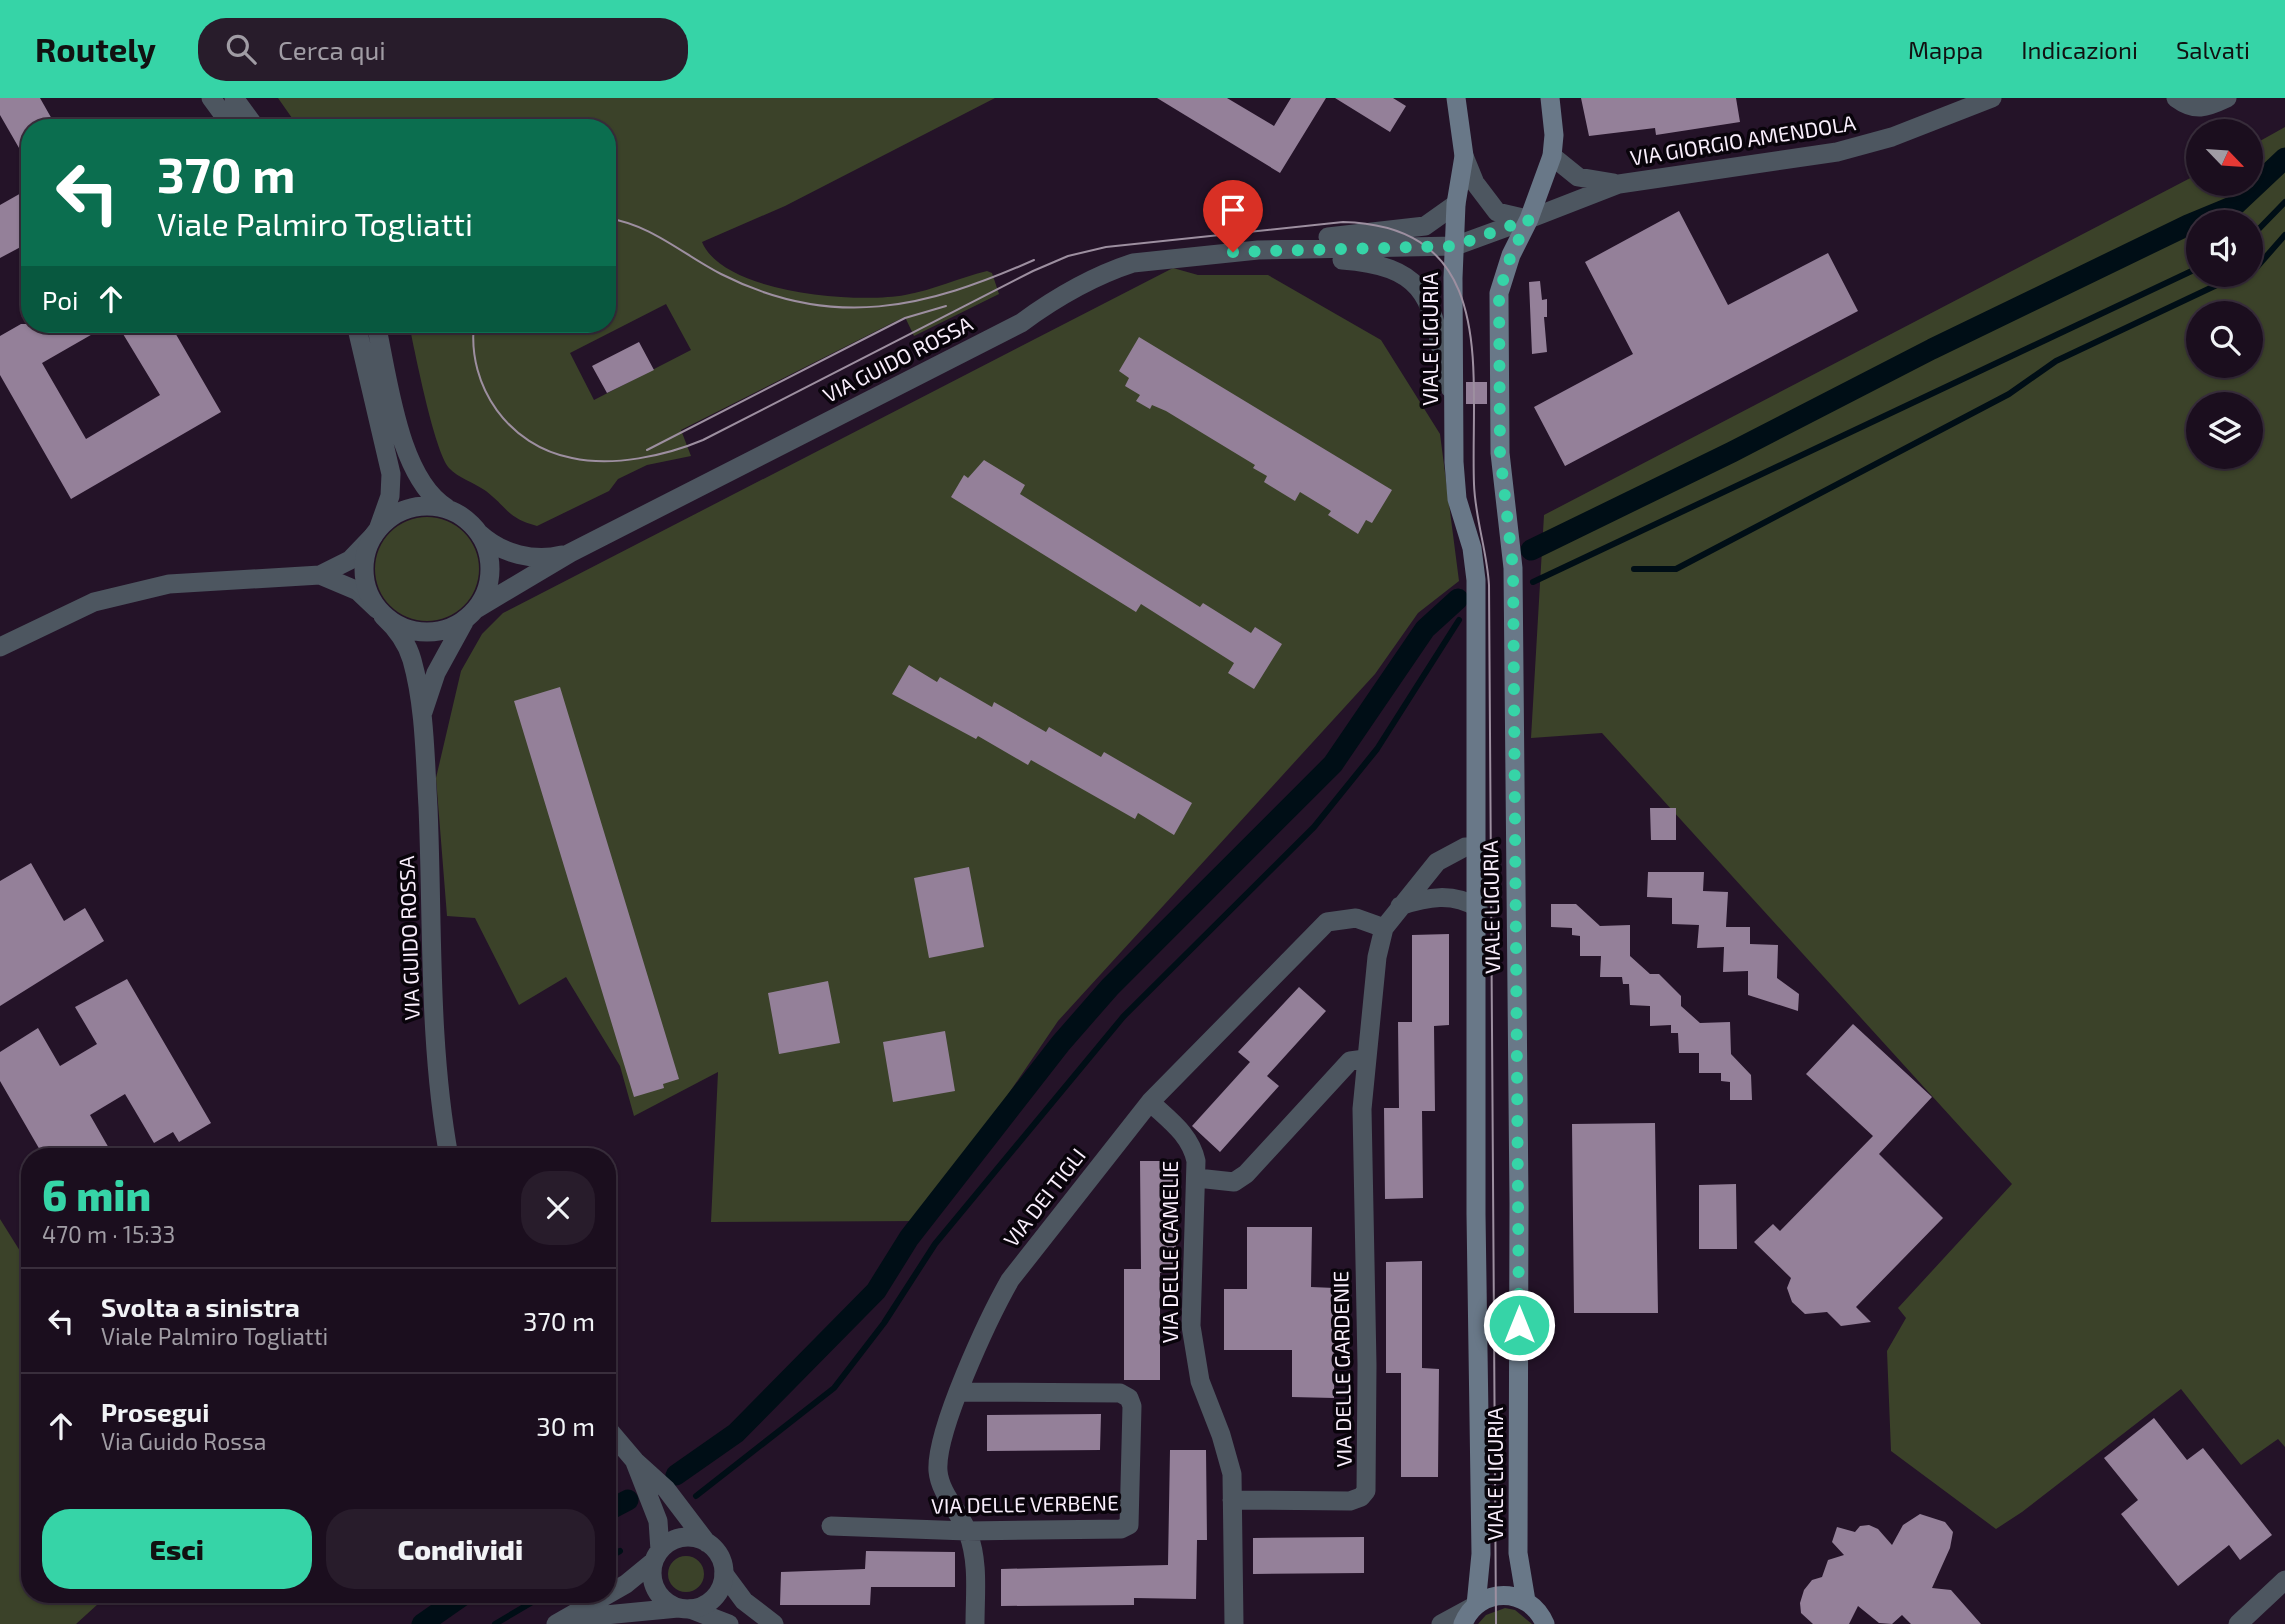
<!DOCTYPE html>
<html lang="it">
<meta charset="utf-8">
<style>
:root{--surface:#1b0e1e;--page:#281c2b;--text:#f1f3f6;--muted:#a09ca4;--line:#392e3c;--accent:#36d4a7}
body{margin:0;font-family:"Exo 2",sans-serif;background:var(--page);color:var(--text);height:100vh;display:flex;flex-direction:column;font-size:26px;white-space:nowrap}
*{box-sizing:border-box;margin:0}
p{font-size:23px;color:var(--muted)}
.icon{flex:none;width:38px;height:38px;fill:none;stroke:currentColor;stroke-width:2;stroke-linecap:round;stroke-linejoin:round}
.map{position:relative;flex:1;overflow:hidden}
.side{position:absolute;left:21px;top:1050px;width:595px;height:455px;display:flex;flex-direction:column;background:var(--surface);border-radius:28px;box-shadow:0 2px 5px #0004,0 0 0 2px var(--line)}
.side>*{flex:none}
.hud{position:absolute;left:21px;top:21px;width:595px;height:214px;border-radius:28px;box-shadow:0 2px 5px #0004,0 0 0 2px var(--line);background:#0b6e4f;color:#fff;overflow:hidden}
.needle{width:46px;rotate:115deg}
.controls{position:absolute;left:2186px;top:21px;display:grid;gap:14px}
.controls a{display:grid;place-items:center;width:77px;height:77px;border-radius:50%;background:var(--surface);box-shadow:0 2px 5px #0004,0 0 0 2px var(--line);font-size:35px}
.pin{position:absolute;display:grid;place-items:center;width:60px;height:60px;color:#fff;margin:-72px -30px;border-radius:50% 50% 50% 0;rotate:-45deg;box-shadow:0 0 7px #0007}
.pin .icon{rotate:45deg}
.me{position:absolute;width:77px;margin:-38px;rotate:0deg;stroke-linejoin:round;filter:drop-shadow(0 0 5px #0008)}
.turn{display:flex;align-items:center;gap:24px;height:147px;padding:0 21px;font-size:32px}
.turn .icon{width:91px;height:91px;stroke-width:2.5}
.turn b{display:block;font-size:49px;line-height:60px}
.then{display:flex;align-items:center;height:66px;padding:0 21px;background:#0003;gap:14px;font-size:26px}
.round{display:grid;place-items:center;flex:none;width:74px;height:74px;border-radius:28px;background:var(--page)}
.summary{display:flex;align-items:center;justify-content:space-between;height:119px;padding:0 21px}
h1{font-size:42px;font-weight:800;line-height:52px;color:var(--accent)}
.action{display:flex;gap:14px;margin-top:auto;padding:14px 21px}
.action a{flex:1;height:80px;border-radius:28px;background:var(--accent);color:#111;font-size:28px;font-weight:800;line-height:80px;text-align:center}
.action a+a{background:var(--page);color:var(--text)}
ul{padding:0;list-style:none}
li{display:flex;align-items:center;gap:21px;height:105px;padding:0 21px;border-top:2px solid var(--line)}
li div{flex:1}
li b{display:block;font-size:26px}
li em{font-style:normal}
header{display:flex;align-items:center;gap:42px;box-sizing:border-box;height:98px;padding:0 35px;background:var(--accent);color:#111}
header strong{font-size:33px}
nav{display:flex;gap:38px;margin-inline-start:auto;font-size:24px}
.search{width:490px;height:63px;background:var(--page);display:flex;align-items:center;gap:18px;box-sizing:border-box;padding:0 24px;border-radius:28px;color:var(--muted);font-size:26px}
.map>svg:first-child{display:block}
.green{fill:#3b4229;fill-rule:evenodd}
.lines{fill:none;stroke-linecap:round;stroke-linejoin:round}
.stream{stroke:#000e16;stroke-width:6}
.canal{stroke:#000e16;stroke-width:21}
.building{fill:#948099}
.minor{stroke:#4d5660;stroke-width:19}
.tertiary{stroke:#4d5660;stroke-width:19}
.secondary{stroke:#697888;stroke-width:19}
.tram{stroke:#9d8fa0;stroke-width:2}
.route{stroke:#36d4a7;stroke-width:12;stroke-dasharray:0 21.6}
.labels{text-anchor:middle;stroke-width:7;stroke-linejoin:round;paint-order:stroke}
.street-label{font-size:21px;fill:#f9eefc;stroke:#09040b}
</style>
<header>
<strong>Routely</strong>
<div class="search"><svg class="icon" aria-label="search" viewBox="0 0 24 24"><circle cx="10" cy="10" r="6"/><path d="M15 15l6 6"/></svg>Cerca qui</div>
<nav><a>Mappa</a><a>Indicazioni</a><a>Salvati</a></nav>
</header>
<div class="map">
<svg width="2285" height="1526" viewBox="0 0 2285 1526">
<rect width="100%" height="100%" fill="#241328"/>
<path class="green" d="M278,0h717l-210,108 -83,36c21,51 154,62 203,53 28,-5 54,-17 82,-24l5,2 7,21 -85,42 -9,-19 -13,6 -211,107 10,26 -44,9 -29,14 -9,12 -72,35c-31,-9 -28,-17 -51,-35 -11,-8 -28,-13 -37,-23 -15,-18 -34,-116 -40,-144h198v-196h-308zM666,206l25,46 -97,50 -24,-47z
M2285,29v1320l-7,-8 -37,26 -60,-76 -159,123 -26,17 -105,-78 -4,-100 19,-33 -8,-10 114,-124 -410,-451 -71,5 13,-223 654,-341v10h52l1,-38zM2198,124h52v53h-52zM2198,215h52v53h-52zM2198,306h52v53h-52z
M1173,170l25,7h70l113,65 59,94 19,147 -41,32 -43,61 -317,347 -136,200 -211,1 7,-150 -84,44 -14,-50 -54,-89 -47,28 -44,-87 -28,-2 -11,-138 25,-107 21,-37 21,-21z
M375 471a52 52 0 1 1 104 0a52 52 0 1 1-104 0Z
M0,1121l30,48v327h79l-33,30h-76z
M668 1476a18 18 0 1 1 36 0a18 18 0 1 1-36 0Z
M1505,1510l10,2 17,14h-54l8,-9z"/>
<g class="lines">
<path class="stream" d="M2250,140l35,-36
M2250,172l6,-2 29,-33
M1634,471h42l333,-175 47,-33 182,-86
M1533,484l665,-314
M696,1398l138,-108 50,-65 51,-79 188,-227 191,-190 63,-78 82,-129
M607,1460l13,-7
M495,1526l51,-30"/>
<path class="canal" d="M1531,452l201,-98 200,-103 256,-124 46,-19 51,-48
M676,1377l60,-42 140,-142 33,-53 152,-195 49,-56 223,-223 92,-135 33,-30
M607,1413l21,-11
M422,1526l43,-30"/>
</g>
<path class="building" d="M0,0h40l17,30h-27v39l-30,-52z
M1157,0h70l47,28 17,-28h35l-46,75z
M1335,0h58l13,8 -16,26z
M1581,0h155l4,24 -84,13 -1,-7 -66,8z
M30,90v54l-30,16v-53z
M1679,113l49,94 100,-52 30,58 -293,155 -31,-59 99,-53 -48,-92z
M1540,183l2,19 5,-1v18h-3l3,35 -15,2 -3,-72z
M21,226h89l-68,39 44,76 74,-44 -43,-71h53l51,88 -150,87 -71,-124v-39z
M1139,239l253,153 -20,33 -6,-3 -8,14 -30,-19 3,-4 -31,-19 -5,9 -31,-19 3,-6 -14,-8 2,-3 -89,-54 -14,-6 -2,4 -14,-8 4,-6 -15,-9 4,-8 -10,-7z
M639,244l15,28 -47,23 -15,-27z
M1466,284h21v22h-21z
M984,362l41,25 -5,9 180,113 3,-4 48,30 4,-6 27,17 -28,45 -26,-16 6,-10 -93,-59 -5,8 -185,-115 13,-22 4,3z
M909,567l28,17 3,-5 52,30 2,-5 52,30 3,-5 52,30 3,-5 88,51 -18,32 -36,-22 -3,6 -104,-59 -3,5 -50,-29 -2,3 -84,-45z
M560,589l119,392 -16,5 1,4 -30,9 -120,-396z
M1650,710h26v32h-25z
M31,765l33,58 21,-13 19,33 -104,65v-125z
M969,769l15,80 -55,11 -15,-80z
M1648,774h56l-1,19 25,1 -2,35h24v17l28,1 -1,33 22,16 -1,17 -50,-16v-24l-25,1 1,-25 -27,1 2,-23 -27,-1v-26l-25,-1z
M1551,806h25l24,22 30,-1v31l20,18h9l22,22v10l19,17 30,-1 1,32 20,21 1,25h-22v-18l-9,-1v-8h-22v-20h-20l-1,-20h-7v-8l-21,1v-20l-20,-1 -1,-21h-6l-1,-7h-22l1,-21h-21v-20l-8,-1v-7l-21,-1z
M1449,836v91l-15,1 1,85h-13l1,87 -38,1 -1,-91h15l-1,-86h14v-87z
M127,881l84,144 -32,19 -6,-10 -19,11 -29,-49 -35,21 24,42h-70l-44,-76v-29l38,-24 22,38 37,-22 -22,-37z
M828,883l12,62 -61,11 -11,-61z
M1299,889l27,24 -59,65 12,10 -59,66 -28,-26 58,-64 -12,-10z
M1853,926l79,73 -53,57 64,64 -87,89 15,15 -30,4 -14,-14 -22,2 -13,-12 -5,-14 4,-10 -37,-36 19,-18 7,7 93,-95 -67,-62z
M945,933l10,60 -62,11 -10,-60z
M1655,1025l3,190h-84l-2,-189z
M1140,1063h36v112h-16v107h-36v-111h17z
M1736,1086l1,65h-38v-64z
M1247,1129h65l-1,60 24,1 -1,110 -42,-1v-47h-68v-61h23z
M1422,1163v107l17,1 -1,108h-37v-104h-15v-111z
M1101,1316l-1,36 -113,1v-36z
M2154,1320l33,42 16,-12 69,87 -32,25 -11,-15 -51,41 -57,-72 17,-14 -34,-42z
M1170,1352h36l1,90h-10l-1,59 -62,-1v7l-133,1v-37l167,-4z
M1920,1416l25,8 8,10 -3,16 -18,40 19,2 30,34h-70l-9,-9 -10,9 -13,-1 -21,-17 -9,18h-36l-12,-11 -1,-10 4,-13 8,-10 10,-3 6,-17 16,-5 -12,-13 5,-15 18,5 5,-6 9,-1 9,4 14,16 11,-20z
M1364,1439v36l-111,1v-36z
M866,1453l89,1v35h-84l-1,18h-90l1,-33 84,-3z"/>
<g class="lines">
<path class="minor" d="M2176,0c19,14 30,10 51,0
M1552,58l26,21 36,6
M1529,121l90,-35 218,-32 55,-15 100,-39
M320,477l38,16 19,18
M0,549l94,-45 75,-18 151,-9 30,-15 23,-24
M1400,808c27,-9 53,-14 78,2
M1150,1004c19,18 40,32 46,59l-5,165 9,55 21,54 11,39 2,150
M1197,1080l37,4 12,-8 104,-113 15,-2
M1232,1402l118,1 11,-4 5,-6 1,-126 -5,-256 15,-152 7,-29 53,-66 28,-15h12
M831,1428l136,5 154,-2 8,-4 3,-119 -3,-8 -9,-5 -161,-1
M724,1476l20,27 30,23
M690,1511l39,15
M975,1526c0,-30 4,-62 -7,-91 -8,-21 -28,-39 -30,-62 -3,-40 51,-154 72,-191l140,-178 177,-180 29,-4 28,10
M1441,1526l35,-19
M2238,1526l47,-44"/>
<path class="tertiary" d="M211,0l22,30
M234,0l22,30
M1464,58l11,27 22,29 30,7
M1328,139l97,-11 31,-22
M1342,162c96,7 88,49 108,128
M356,226l35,150 -1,22 -11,31
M376,226c12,52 22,154 71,184
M364 471a63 63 0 1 1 126 0a63 63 0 1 1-126 0Z
M480,436c22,20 54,28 82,21
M476,511l94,-56 451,-230c34,-25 72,-47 112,-60l125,-13 197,-4 74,-27
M383,518c13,12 24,26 29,44 13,46 13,99 16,147 5,116 0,235 21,350
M423,614l13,-39 28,-51
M607,1330l28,33 31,28 41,54
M635,1364l23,59 2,29
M652 1475a36 36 0 1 1 72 0a36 36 0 1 1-72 0Z
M575,1525l20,-7 83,-8
M556,1526l70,-40 28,-23"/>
<path class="secondary" d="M1456,0l8,58 -8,48 -3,74 1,184 3,37 15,49 4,32v634l5,340 -5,51
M1526,1503l-8,-48 1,-350 -6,-635 -13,-115 -1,-160 12,-38 18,-36 23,-63 2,-21 -4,-37
M1463,1526c15,-38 66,-38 82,0"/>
<path class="tram" d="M607,120c45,7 75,36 114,56 112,57 205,34 313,-14
M474,226c-7,63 35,122 98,134 41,9 93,-2 131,-18l330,-169 35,-15 38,-9 237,-25c158,4 127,153 131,262 1,34 13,67 15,101l7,1039
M647,352l258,-132 41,-12"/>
</g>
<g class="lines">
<path class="route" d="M1233,154l222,-6 74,-27 -18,36 -12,38 1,160 13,115 6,757"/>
</g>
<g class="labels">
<g class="street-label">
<text transform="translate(1743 43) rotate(-9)" y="7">VIA GIORGIO AMENDOLA</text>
<text transform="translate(1431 241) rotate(-90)" y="7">VIALE LIGURIA</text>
<text transform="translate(898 262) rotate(-27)" y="7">VIA GUIDO ROSSA</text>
<text transform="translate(1492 809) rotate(-91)" y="7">VIALE LIGURIA</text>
<text transform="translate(410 840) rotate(-92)" y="7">VIA GUIDO ROSSA</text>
<text transform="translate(1045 1100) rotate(-52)" y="7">VIA DEI TIGLI</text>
<text transform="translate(1171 1154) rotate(-90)" y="7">VIA DELLE CAMELIE</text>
<text transform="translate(1343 1271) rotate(-91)" y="7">VIA DELLE GARDENIE</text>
<text transform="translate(1496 1376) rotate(-90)" y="7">VIALE LIGURIA</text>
<text transform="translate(1025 1407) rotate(-1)" y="7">VIA DELLE VERBENE</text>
</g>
</g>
</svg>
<div class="controls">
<a><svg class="needle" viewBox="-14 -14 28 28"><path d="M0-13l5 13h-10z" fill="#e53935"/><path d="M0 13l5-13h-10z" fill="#a09ca4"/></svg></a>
<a><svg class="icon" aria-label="sound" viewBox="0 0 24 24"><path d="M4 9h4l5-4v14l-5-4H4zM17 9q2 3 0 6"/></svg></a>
<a><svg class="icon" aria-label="search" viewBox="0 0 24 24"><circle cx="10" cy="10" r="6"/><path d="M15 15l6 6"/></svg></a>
<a><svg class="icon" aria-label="layers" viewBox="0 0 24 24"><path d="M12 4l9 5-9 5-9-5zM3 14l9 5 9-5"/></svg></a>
</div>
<div class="pin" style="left:1233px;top:154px;background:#d93025"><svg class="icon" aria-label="arrive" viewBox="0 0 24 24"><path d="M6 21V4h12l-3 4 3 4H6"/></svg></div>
<svg class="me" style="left:1519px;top:1227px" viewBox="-20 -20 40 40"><circle r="17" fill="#36d4a7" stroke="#fff" stroke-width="3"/><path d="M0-11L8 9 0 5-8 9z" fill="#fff"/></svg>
<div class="hud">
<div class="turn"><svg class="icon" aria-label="left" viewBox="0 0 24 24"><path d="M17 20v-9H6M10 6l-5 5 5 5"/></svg><div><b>370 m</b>Viale Palmiro Togliatti</div></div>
<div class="then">Poi<svg class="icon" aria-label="ahead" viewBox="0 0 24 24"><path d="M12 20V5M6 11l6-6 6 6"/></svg></div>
</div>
<section class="side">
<div class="summary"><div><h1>6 min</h1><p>470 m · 15:33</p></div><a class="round"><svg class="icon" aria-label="close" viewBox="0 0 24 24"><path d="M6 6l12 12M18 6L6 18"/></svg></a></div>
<ul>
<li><svg class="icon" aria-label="left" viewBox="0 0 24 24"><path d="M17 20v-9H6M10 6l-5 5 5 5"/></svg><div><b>Svolta a sinistra</b><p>Viale Palmiro Togliatti</p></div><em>370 m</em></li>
<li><svg class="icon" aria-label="ahead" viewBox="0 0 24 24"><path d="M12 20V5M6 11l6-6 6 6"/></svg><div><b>Prosegui</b><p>Via Guido Rossa</p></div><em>30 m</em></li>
</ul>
<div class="action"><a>Esci</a><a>Condividi</a></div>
</section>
</div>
